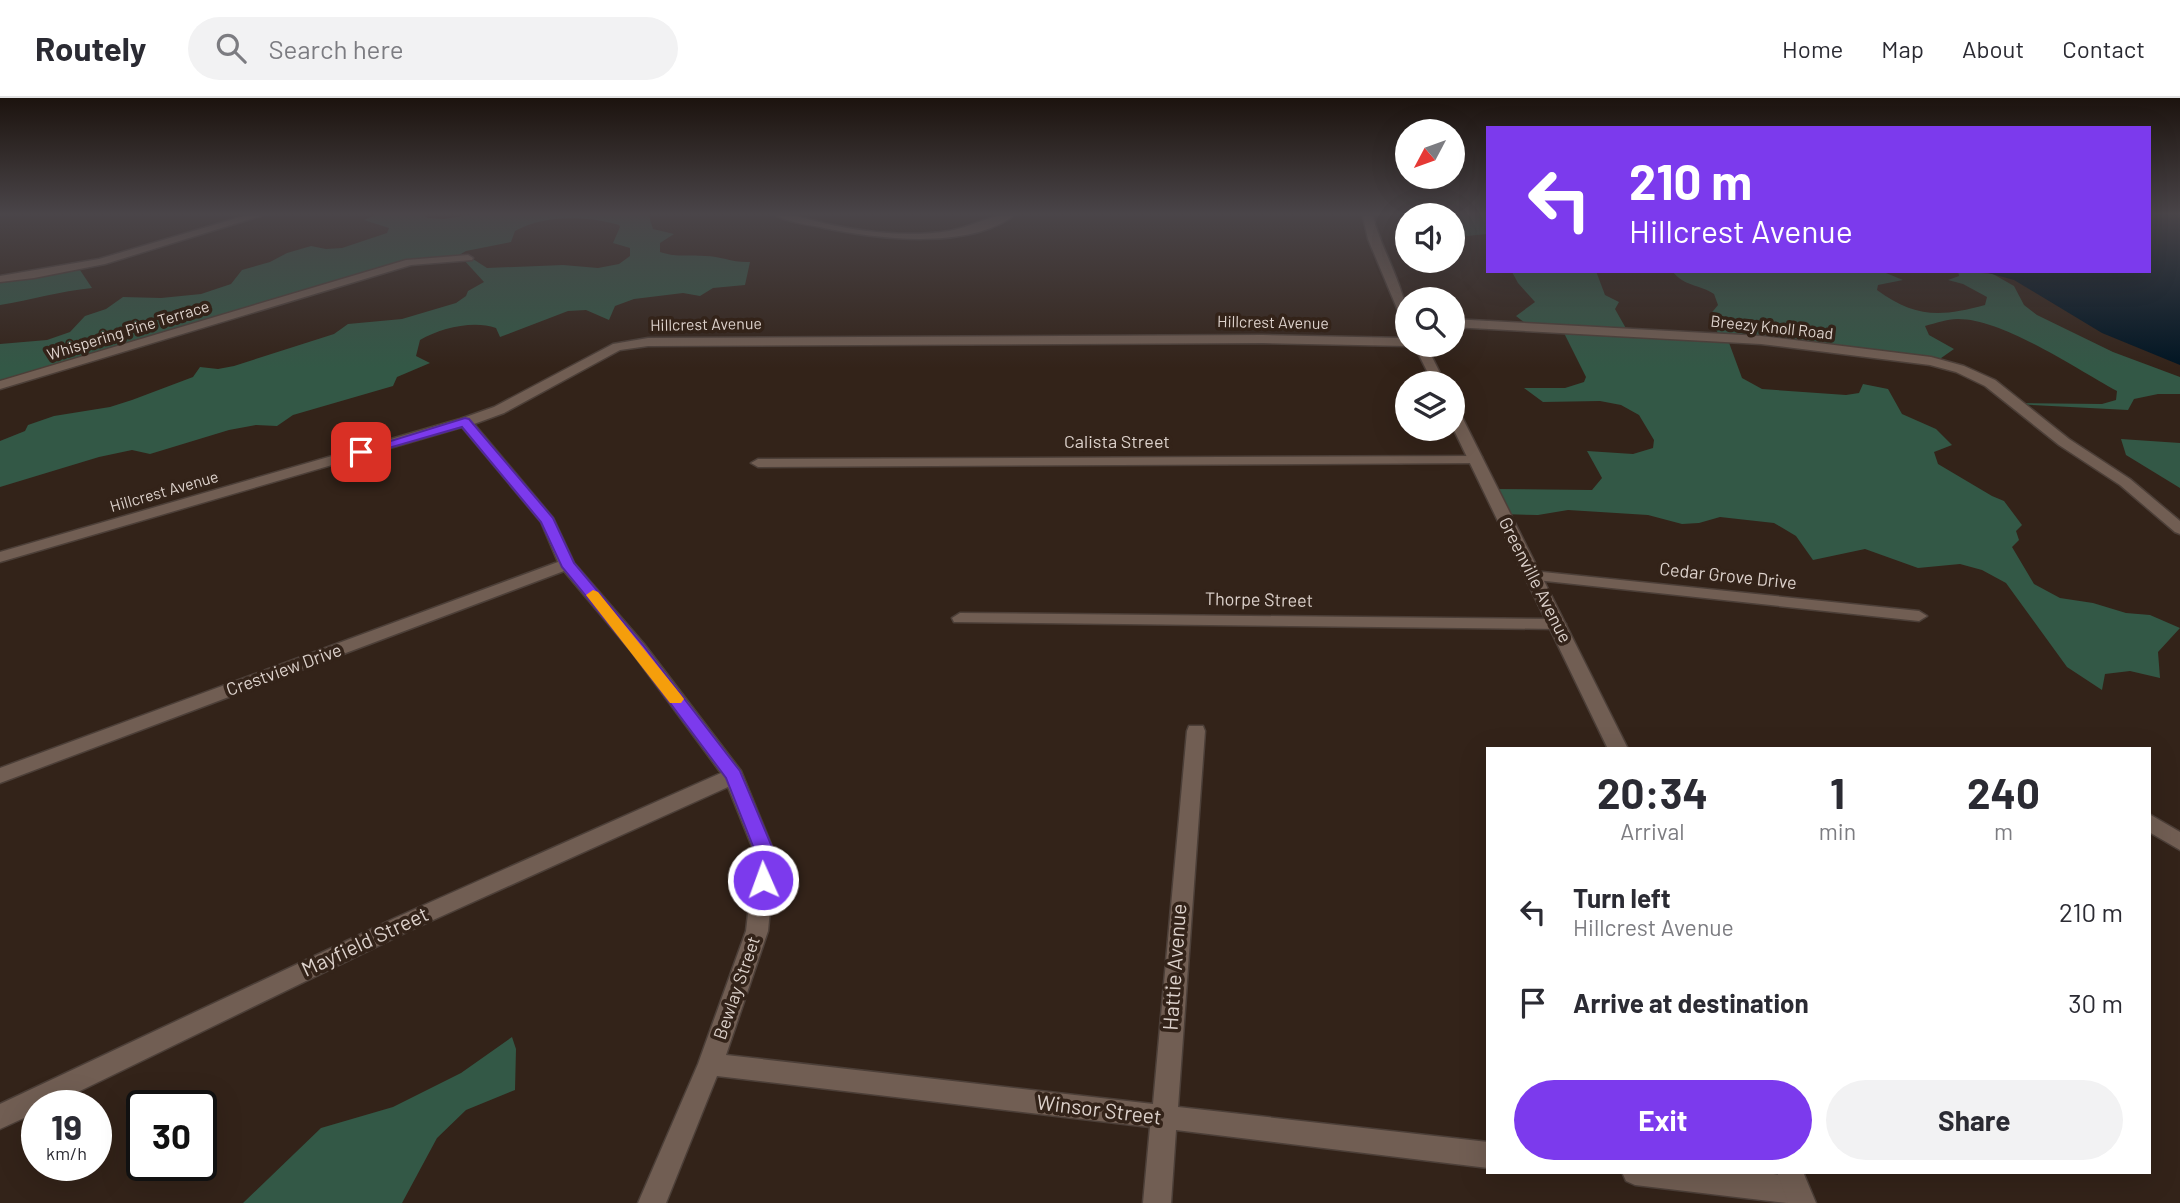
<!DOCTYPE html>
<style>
:root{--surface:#fff;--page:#f2f2f3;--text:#2b2b33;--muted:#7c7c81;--line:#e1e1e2;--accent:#7c3aed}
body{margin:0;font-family:Barlow,sans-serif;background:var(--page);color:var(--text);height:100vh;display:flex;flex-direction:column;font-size:26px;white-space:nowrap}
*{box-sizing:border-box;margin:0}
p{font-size:23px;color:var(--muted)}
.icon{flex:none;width:38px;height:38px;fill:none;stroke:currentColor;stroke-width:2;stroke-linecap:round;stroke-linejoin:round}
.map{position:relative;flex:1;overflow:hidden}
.side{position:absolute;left:1486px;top:649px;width:665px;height:427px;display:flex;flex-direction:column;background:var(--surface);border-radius:0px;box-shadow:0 7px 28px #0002}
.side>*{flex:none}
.top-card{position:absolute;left:1486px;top:28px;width:665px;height:147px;border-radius:0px;box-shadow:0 7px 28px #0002;background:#7c3aed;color:#fff;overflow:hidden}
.needle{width:46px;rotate:229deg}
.controls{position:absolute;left:1395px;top:21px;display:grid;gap:14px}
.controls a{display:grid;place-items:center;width:70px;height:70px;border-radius:50%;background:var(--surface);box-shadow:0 7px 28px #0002;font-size:35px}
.speed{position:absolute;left:21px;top:992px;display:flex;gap:14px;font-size:35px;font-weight:700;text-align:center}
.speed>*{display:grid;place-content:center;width:91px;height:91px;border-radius:50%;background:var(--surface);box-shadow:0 7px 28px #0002;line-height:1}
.speed small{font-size:18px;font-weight:400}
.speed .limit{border:4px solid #111;border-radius:10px;background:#fff;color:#111}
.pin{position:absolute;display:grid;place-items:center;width:60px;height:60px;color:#fff;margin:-30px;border-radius:14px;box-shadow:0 4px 10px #0006}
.me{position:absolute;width:77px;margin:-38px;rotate:358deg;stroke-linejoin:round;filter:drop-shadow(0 0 5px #0008)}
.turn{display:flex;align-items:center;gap:24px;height:147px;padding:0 28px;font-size:32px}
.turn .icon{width:91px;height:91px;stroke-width:2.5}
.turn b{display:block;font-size:49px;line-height:60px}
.eta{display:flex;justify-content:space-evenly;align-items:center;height:119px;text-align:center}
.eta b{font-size:42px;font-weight:700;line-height:49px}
.button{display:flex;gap:14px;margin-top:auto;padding:14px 28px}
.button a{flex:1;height:80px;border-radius:42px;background:var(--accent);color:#fff;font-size:28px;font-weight:700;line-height:80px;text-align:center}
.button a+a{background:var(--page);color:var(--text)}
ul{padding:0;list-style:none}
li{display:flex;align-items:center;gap:21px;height:91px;padding:0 28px}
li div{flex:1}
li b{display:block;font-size:26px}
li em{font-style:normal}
header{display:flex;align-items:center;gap:42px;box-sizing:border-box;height:98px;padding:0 35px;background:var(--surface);border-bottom:2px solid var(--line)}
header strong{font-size:33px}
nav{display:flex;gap:38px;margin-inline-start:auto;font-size:24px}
.search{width:490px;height:63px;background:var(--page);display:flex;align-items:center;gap:18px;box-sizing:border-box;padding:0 24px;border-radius:38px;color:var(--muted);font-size:26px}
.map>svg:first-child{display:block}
.forest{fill:#335846}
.water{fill:#001523}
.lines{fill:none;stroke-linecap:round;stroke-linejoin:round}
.street-casing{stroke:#4c3f38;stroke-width:3}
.secondary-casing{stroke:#4c3f38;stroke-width:3}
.street{fill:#715e53;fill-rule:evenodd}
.secondary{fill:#715e53;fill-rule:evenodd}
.route{fill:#7c3aed;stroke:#51269a;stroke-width:2}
.slow{fill:#f59e0b}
.labels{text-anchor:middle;stroke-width:7;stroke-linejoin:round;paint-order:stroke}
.far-street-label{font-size:16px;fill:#dcd1cb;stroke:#332319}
.street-label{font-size:18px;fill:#dcd1cb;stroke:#332319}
.near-street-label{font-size:21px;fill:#dcd1cb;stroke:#332319}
</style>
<header>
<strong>Routely</strong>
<div class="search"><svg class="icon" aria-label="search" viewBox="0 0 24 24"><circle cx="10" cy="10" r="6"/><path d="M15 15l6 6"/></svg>Search here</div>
<nav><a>Home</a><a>Map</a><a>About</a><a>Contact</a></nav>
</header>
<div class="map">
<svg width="2180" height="1105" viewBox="0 0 2180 1105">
<rect width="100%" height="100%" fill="#332319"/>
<path class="forest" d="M380,115h40l8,5 16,1 38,-6h166l5,16 21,5 -14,9v9c19,6 26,2 45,4 16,0 28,7 45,6l-5,23 -32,3 -13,8 -17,-3 -49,6 -19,7 -6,14 -23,-10 -18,1 -68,26 -4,-9c-23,-8 -55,0 -76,12l-4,16 14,7 -33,14 -4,9 -100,29 -16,11 -21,-1 -27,5 -79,24 -18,-4 -33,7 -99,30v-46l25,-10 3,-6 26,-9 56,-9 22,-7 61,-23 7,-10 18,2 16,-3 100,-32 14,-10 54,-5 54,-16 10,-7 2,-5 16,-9 -21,-23h10l14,9 76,-3 35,3 21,-4 11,-8v-8l-17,-5 7,-16 -1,-2c-31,-9 -75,-11 -104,6l-4,11 -45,9 -12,7 -47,5 -407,122v-41l47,-4 23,-8 15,-16 21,-7 17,-12 38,1 40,-4 30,-10 11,-14 28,-8 17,-9 24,-7 15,3 16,-1 45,-15 2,-5 -25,-8z
M1465,115h22v21l-20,2 -14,-4v-12z
M80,172l12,18c-32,3 -61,12 -92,17v-25z
M1596,173l9,24 14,7 -4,7 13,23 92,5 -11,-21 9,-11 -4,-11c-15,-10 -29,-7 -42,-23h209l22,9 -25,5 -1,5c38,28 64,27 108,15l2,-8 -24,-13 -15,-4 11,-4 -1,-5 35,3 21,12 10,19 13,10 76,37 67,25v17h-22l-24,5 -6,11 -113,-6 -1,-1 88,1 14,-4 1,-9c-41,-22 -115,-73 -160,-72 -10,0 -21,4 -32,7l4,9 25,14 -20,14 -206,-23 14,38 20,11 84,6 13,-2 4,-9 25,5 14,25 34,15 16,16 -18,7 4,12 54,32 12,5 18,24 -6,6 3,9 -7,7 22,37 26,14 33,5 33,10 24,2 30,13 -22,24 2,26 -30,-7 -25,3 -3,16 -35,-23 -61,-84 -24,-13 -22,-6 -42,4 -53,-19 -52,11 -17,-24 -22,-13 -54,-6 -21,6 -17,1 -34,-9 -80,-5 -30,5 -38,-1 -9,-25 101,1 10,-12 -15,-27 46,3 20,-6 1,-8 -15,-25 -18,-10 -21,-4 -57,1 -19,-14h41l19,-6 2,-5 -24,-48 -32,-2 -14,-11 19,-14 -17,-19 -6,-11z
M2121,341l59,4v45l-54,-33z
M512,939l4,12 -1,41 -49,20 -29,28 -35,65h-159l78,-75 72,-21 68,-34z"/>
<path class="water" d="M2149,115h31v152l-78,-32 -88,-53 -33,-9h168z"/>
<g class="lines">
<defs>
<path id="street" d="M254,115h16l-165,51 -71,14 -34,4v-6l99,-17z
M773,115h14c49,16 111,26 162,18 23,-4 45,-18 68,-18 -46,38 -139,26 -193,15 -16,-4 -38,-5 -51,-15z
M468,157l5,3 -1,2 -61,5 -411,124v-8l406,-121z
M1452,221l309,17 170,21 33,9 31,14 74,59 61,40 50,42v13l-5,-2 -55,-47 -61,-40 -74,-59 -29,-14 -26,-7 -169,-21 -309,-17z
M1263,237l144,3v7h4l-4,1 -144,-3 -615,3 -28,4 -116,63 -30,11 79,94 21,45 70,81 97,127 34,83 -7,77 -42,124 427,49 34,-373 2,-5h14l2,5 -27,376 310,35v26l-312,-38 -5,73h-28l7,-76 -433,-51 -51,127h-28l60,-139 48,-133 9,-77 -27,-67 -317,143 -362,176h-12v6l-37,17v-25l395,-186 326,-145 -89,-121 -68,-81 -564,212v-15l558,-206 -17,-40 -79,-95 -462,135v-10l460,-133 34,-12 119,-63 35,-6z
M1477,358l5,1v6l-724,4 -7,-4 7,-4z
M1533,473l386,40 8,5 -8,5 -392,-42 -2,-3z
M960,515l597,6 9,5 -9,5 -603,-7 -2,-4z
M2149,716l31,18v18l-31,-18z
M1622,1074c48,0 143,-7 184,10l4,9 -4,9 -19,3 -152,-18 -9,-4z"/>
<path id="secondary" d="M1362,115h10c8,35 35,76 35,109l-6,-4 -33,-79z
M1414,247h12l19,38h-12z
M1452,309l7,4 169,338h-20l-156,-323z
M1777,1074h26l13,31h-28z"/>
</defs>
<use href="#street" class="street-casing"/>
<use href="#secondary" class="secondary-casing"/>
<use href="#street" class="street"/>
<use href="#secondary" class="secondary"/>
</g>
<linearGradient id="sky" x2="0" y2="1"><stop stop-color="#1c130e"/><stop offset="0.43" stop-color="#4a4549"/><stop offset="1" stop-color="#4a4549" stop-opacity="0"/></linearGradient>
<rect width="2180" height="270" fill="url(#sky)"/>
<path class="route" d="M465,320l4,1 84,99 21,45 69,82 97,126 35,83 -5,31 -7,2 -7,-2 -3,-5 3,-26 -30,-76 -94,-126 -70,-85 -21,-45 -79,-95 -101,29 -6,-4z"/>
<path class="slow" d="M593,492l5,2 83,103 3,4 -3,4h-11l-84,-108z"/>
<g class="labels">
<g class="far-street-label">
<text transform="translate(1273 224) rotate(1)" y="6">Hillcrest Avenue</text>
<text transform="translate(706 226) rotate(-1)" y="6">Hillcrest Avenue</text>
<text transform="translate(1772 229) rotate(6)" y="6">Breezy Knoll Road</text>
<text transform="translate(128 232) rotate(-17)" y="6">Whispering Pine Terrace</text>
<text transform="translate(164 393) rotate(-16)" y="6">Hillcrest Avenue</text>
</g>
<g class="street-label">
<text x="1117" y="350">Calista Street</text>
<text transform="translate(1728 478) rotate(6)" y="6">Cedar Grove Drive</text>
<text transform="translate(1535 482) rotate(63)" y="6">Greenville Avenue</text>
<text transform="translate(1259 502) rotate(1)" y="6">Thorpe Street</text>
<text transform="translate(284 572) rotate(-20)" y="6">Crestview Drive</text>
<text transform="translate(737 890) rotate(-71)" y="6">Bewlay Street</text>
</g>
<g class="near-street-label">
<text transform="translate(365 844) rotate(-25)" y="7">Mayfield Street</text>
<text transform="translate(1175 869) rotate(-86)" y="7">Hattie Avenue</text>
<text transform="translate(1099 1012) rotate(7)" y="7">Winsor Street</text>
</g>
</g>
</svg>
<div class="controls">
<a><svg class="needle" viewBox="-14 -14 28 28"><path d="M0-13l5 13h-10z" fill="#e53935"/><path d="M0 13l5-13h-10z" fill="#7c7c81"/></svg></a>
<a><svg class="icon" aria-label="sound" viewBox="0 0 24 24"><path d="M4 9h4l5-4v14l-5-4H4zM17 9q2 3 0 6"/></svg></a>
<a><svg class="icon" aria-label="search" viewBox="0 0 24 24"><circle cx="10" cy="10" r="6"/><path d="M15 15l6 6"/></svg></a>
<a><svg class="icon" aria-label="layers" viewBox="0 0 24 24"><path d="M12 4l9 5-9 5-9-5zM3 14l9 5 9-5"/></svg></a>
</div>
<div class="speed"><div>19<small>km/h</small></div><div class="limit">30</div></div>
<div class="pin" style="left:361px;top:354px;background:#d93025"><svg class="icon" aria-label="arrive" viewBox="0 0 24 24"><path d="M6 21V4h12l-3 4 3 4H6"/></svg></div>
<svg class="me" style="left:763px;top:782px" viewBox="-20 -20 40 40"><circle r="17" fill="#7c3aed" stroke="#fff" stroke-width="3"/><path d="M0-11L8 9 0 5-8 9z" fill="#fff"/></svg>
<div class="top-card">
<div class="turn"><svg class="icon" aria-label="left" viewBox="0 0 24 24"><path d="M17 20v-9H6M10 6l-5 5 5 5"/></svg><div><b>210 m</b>Hillcrest Avenue</div></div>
</div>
<section class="side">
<div class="eta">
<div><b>20:34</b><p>Arrival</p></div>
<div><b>1</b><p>min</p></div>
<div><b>240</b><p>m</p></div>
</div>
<ul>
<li><svg class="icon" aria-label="left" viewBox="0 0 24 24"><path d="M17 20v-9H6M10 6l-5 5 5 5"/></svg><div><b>Turn left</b><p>Hillcrest Avenue</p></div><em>210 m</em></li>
<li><svg class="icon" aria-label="arrive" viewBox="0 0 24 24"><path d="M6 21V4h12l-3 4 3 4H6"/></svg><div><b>Arrive at destination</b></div><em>30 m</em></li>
</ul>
<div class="button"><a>Exit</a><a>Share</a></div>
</section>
</div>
